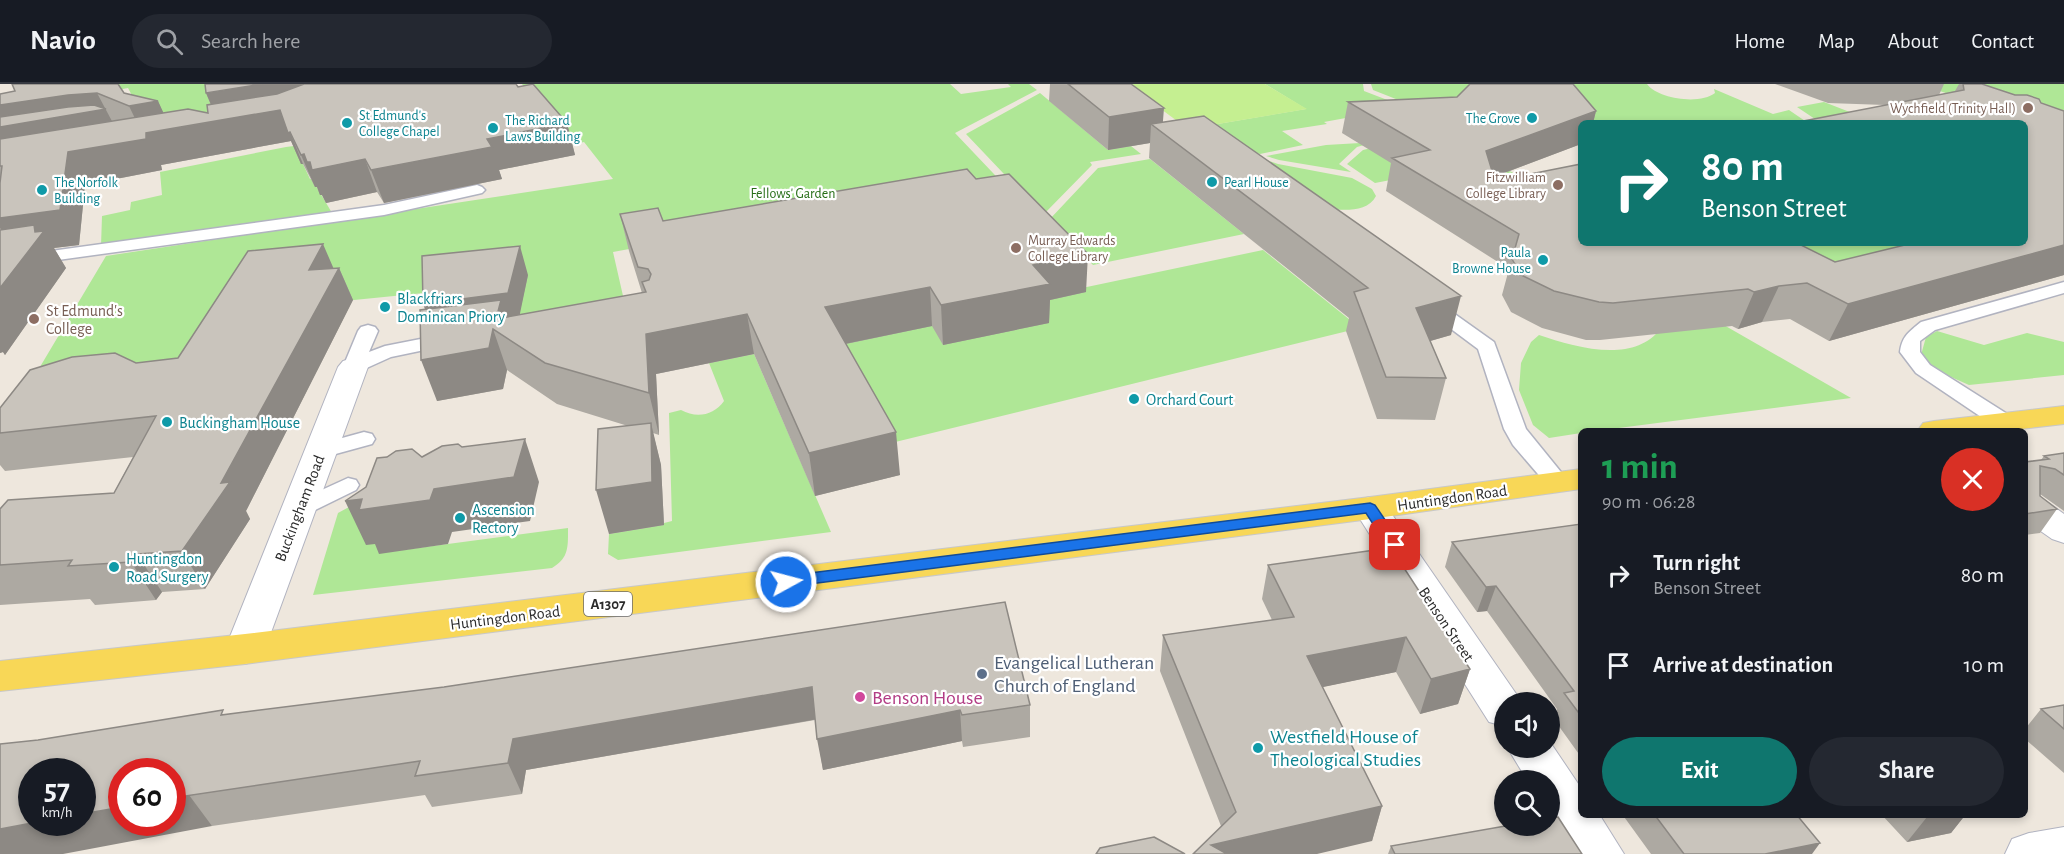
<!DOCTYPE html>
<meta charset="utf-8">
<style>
:root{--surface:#171b24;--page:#242831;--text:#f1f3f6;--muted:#9ea1a6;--line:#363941;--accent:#0f766e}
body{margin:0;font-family:"Alegreya Sans",sans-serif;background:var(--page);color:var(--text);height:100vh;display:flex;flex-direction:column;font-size:22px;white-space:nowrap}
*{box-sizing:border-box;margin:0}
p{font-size:20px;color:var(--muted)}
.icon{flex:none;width:33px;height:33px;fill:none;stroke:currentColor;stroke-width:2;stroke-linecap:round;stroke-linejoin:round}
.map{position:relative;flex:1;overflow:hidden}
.details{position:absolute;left:1578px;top:344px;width:450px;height:390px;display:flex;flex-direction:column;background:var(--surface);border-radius:9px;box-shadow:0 3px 9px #0003}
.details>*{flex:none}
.banner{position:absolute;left:1578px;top:36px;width:450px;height:126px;border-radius:9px;box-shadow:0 3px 9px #0003;background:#0f766e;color:#fff;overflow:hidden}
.controls{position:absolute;left:1494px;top:608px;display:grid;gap:12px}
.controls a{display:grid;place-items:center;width:66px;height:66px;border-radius:50%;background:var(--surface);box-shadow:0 3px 9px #0003;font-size:30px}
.speed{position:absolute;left:18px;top:674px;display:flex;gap:12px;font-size:30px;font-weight:700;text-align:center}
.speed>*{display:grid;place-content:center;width:78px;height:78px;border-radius:50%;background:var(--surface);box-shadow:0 3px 9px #0003;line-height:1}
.speed small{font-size:15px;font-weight:400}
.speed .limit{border:9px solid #d22;background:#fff;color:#111}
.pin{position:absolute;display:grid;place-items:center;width:51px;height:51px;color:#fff;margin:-26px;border-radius:12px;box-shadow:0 3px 9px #0006}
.me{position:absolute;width:66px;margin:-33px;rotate:83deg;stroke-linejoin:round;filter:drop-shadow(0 0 4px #0008)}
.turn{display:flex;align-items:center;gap:21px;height:126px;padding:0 24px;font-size:27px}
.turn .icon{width:78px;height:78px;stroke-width:2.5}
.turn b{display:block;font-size:42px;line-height:51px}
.round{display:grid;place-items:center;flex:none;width:63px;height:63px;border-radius:32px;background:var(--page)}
.overview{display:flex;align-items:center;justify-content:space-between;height:102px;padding:0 24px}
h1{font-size:36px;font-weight:700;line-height:45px;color:#1e9e55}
.button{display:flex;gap:12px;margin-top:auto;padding:12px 24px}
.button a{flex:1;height:69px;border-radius:36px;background:var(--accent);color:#fff;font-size:24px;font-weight:700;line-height:69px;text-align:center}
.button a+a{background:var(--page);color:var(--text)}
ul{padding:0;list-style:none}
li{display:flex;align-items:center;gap:18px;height:90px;padding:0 24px}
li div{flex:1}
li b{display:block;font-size:22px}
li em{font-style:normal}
header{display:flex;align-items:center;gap:36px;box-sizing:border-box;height:84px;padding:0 30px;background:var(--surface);border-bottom:2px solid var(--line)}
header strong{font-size:28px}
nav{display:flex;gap:33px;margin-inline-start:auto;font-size:21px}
.search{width:420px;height:54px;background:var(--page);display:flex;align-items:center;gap:15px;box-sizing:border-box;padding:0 21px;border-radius:33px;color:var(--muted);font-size:22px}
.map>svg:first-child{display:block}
.green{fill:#afe796}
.pitch{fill:#c5ef91}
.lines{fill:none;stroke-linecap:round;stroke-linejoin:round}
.service-casing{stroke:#b1b3c0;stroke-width:3}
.minor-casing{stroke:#b1b3c0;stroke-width:2}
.primary-casing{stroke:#c8c8c8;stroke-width:2}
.service{fill:#fff;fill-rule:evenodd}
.minor{fill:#fff;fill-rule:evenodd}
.primary{fill:#f8d757;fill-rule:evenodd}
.wall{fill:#ada9a2}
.shaded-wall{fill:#8d8984}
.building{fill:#c9c4bc;stroke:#8d8984;stroke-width:1.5}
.route{fill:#1a73e8;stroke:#114b97;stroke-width:1.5}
.education-dot{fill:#8d6e63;stroke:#fff;stroke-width:2}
.culture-dot{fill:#0f9aa8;stroke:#fff;stroke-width:2}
.service-dot{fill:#5c6f8a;stroke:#fff;stroke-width:2}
.hotel-dot{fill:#d1479c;stroke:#fff;stroke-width:2}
.labels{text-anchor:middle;stroke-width:4.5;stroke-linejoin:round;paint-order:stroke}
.far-education-label{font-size:14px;fill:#785e54;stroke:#fff;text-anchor:end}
.far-culture-label{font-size:14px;fill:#0d838f;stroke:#fff;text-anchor:start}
.far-park-label{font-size:14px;fill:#266d16;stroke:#fff}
.shield{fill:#fff;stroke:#6b6b6b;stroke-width:1.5}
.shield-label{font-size:15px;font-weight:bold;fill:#2b2b2b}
.culture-label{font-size:16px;fill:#0d838f;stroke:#fff;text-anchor:start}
.education-label{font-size:16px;fill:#785e54;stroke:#fff;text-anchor:start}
.street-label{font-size:16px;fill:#2b2b2b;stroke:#fff}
.near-service-label{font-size:20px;fill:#4e5e75;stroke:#fff;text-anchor:start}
.near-hotel-label{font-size:20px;fill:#b23c85;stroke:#fff;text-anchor:start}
.near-culture-label{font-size:20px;fill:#0d838f;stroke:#fff;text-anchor:start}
</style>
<header>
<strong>Navio</strong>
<div class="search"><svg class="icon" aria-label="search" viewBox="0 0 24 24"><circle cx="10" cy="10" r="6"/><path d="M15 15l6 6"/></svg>Search here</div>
<nav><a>Home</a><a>Map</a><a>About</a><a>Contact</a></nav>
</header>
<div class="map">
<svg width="2064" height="770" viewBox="0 0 2064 770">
<rect width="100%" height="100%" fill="#eee7dd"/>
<path class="green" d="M95,0h224l-103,35 -15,11 -27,4 -38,-31 -8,-15 -27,5z
M522,0h428l11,10 50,-7 -3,-3h21l8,6 -82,43 57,60 -248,31 -151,28 13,57 -166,20 -36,-36 -100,10 -38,48 -255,31 75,-126 507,-77 -29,-37 -27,6 -27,-53z
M1265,0h98l1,7 39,15 67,43 94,52 17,42 270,155 -248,32h-22v3l-32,5 -16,-13 -14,-35 2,-27 10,-21 8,-7c36,12 95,30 122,-7l-234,-155 -52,10 -28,-19 16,-14 41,-10 -42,-25 -38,7 3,2 -45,7 21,14 -43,9 -72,-25 118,-20z
M1371,0h276c11,15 53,21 68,9l-1,-4 59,25 16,-4 19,13h-212l-8,-9 -177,-9 -38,-15z
M1919,0h145v49z
M1040,9l68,57 23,-4 10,8 -51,8 2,3 -49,50 -77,-81z
M1824,18l54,21h-57l-24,-16z
M333,57l-30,23 7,15h2l20,34 -231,33 1,-30 28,-6 1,-8 31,-7 -2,-23 126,-25z
M1211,57l67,23 74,14 20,11 4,7c-9,17 -32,14 -49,13z
M1360,59l4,2 -7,2 -18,17 12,8 -72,-12 -13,-4 60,-11z
M1150,75l94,75 -151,31 -44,-45 49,-52z
M1779,159h113l31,15 -59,19z
M1263,166l97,78 -477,117 -57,-106 207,-35 49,-16z
M1937,247l47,14 43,-12 37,9v33l-95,10 -36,-16 -12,-14 5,-18z
M754,270l77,178 -213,28 -10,-6 1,-20 54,-9 1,-2 8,-2 -3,-108 12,-3c16,9 33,5 43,-9l-15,-38z
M380,406v63l188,-25c0,19 1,30 -16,40l-239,27 25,-82z"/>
<path class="pitch" d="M1127,0h138l42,25 -119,20z"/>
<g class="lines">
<defs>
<path id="service" d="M477,101l5,2 3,3 -3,3 -98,22 -384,53v-10l384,-53z
M2064,198v11l-129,37 -15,11v11l10,13 82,52 3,5 -3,5 -8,1 -8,-1 -80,-54 -16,-21c2,-16 9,-20 21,-30z
M1429,214l6,2 59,42 32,87 39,48 3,5 -3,5 -8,2 -8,-2 -36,-42 -9,-16 -26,-80 -55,-41 -3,-4 3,-4z
M368,241l7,2 3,4 -9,21 16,-6 66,-13 7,2 3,4 -3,4 -67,14 -31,14h-14l-3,-4 15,-36 3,-4z
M364,348l8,2 3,5 -3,5 -51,14 -8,-2 -3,-5 3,-5z
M348,394l8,2 3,5 -3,5 -49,24 -8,3 -8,-3 -4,-5 4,-5z"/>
<path id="minor" d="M353,274l10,3 5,6 -103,282 -6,10 -14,5 -14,-5 -6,-10 113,-282 5,-6z
M2025,408l12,3 27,19v29l-12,-4 -27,-19z
M1370,413l12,3 137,198 2,4h-17v24l-15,-4 -136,-214 5,-8z
M1550,658l31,46v26h18l25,40h-50l-24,-39v-35h-23l-20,-33h43z
M2064,743v27h-59l7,-15 17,-6z"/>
<path id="primary" d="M2064,322v18l-53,6h-93l5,-7 11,-2z
M1581,385v20l-211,30 -1125,145 -245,27v-30l245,-27 1125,-137z"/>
</defs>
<use href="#service" class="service-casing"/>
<use href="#minor" class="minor-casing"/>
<use href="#primary" class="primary-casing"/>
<use href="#service" class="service"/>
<use href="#minor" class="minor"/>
<use href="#primary" class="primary"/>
</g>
<path class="wall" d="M1050,0h81l32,39 288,212 -21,6 16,37 -11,42 -58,-1 -31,-88 3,-13 -200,-160 1,-15 -42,7 -59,-49z
M1775,0h169l-5,11 16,-4 4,-7h23l82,27v164l-235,66 -39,-22 -28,3 -24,7 -6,-3 -132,14h-14l-44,-12 -31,-16 -9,-17 7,-26 -123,-78 5,-28 -49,-30 6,-31 248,9 -3,12h-12v21l-87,33 1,4 86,62 254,19 190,-19 -140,-138 -57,-2z
M518,3l49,36 8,32 -76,15 3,9 -118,24 -7,-11 -51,11 -4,-8h-2l-3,-8h-2l-12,-23h-2l-10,-23 -130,24 1,5 -77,15 -6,60 -25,3 12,20 -61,87 -2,-3 -3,1 1,-123 -1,-2v-134l124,-1 34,8 5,12h45l3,-8 -5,-12z
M976,95l110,113 -36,8 -1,23 -106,22 -11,-19 -86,18 54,131 -85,21 -61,-142 -98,20 3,61 -6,-2 8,32 3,60 -55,9 19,-108 -71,-22 -50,-34 -4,19 -66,12 -12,-92 103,-34 -9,40 123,-22 -13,-42 -9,-37 43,7z
M333,184h6l14,32 -107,211 4,8 -45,70 -43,3 -6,8 -61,5 -5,-6 -90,6v-96l114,-16 19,-36 -128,14 -5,-6v-57l136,-45 42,-5z
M2064,369v58l-24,-17v2l17,13 -17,24 -15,2v-73l16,-2 3,-4z
M1581,440v233l-28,-39 4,-9 -70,-98 -10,1 -32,-45 7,-25z
M1268,481l202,104 -12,35 -38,10 -24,-42 -74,15 60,119 -10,35 -151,-15 -61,-155 3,-36 109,-15 -10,-21z
M1030,621v32l-67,10 -1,-6 -139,29 -8,-50 -289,50 -4,24 -90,13 -7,-12 -213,31 -174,-86 188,-26z
M2064,621v68l-39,-34v-10l16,-20z
M1622,730h174l16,40h-161z
M1881,730h85l-15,19 -44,9z
M1391,762l191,8h-194z"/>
<path class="shaded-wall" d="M262,0h88l-60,48 13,32h-2l-10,-23 -130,24 1,5 -77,15 -6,60 -25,3 12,20 -61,87 -2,-3 -3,1v-65l16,-34 -16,-26v-10l68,-66 76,-15 -15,-31 29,-5 13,28 47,-8 -12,-28z
M97,9l25,47 -122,22v-57l68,-10z
M1164,24l-2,25 -11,-9 -1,19 -42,7 1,-33z
M1596,27l-3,12h-12v21l-104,39 9,-32z
M567,39l8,32 -76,15 3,9 -118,24 -13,-33 116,-31z
M304,70l61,5 12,33 -51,11 -4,-8h-2l-3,-8h-2l-14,-32z
M323,160l13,30 3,-6 14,32 -107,211 4,8 -45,70 -23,-38 39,-68 88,-213z
M2064,161v30l-235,66 19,-37z
M520,162l8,29 -10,48 -84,10 -11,-29z
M1088,170l-2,38 -36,8 -1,23 -106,22 -2,-40 92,-40z
M1779,202l-17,36 -24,7 16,-37z
M930,203l2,39 -102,21 -5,-40z
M1461,212l-10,39 -45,13 10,-40z
M747,230l7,40 -98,20 3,61 -10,-42 -3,-59z
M493,245l14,41 -4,19 -66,12 -16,-41z
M651,339l10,42 3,60 -55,9 -13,-44z
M896,348l4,43 -85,21 -6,-43z
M525,355l14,43 -9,39 -78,11 -4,12 -69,10 -4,-10 -9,1 -21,-44 89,-12z
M137,470l25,38 -6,8 -25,-38z
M1496,502l-9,25 -10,1 9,-25z
M1406,553l-10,35 -97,20 8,-36z
M1470,585l-12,35 -38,10 11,-35z
M812,603l6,32 -292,51 -4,24 -14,-31 5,-24z
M960,626l2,31 -139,29 -6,-31z
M189,711l23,31 -149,28h-63v-25l37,-7h45v-8l40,-7v15h50v-24z
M1382,722l-10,35 -55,13h-107l1,-9z
M1939,730h27l-15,19 -44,9 20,-25z
M1820,759l-8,11h-47z"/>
<path class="building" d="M12,0h106l6,9 34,8 -29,5 -32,-13 -29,2 -68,10v-11l15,-3z
M205,0h57l-56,9z
M304,0h212l2,3 15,-3 34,39 -80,16 5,8 -121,23 -6,-11 -53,11 -2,-8h-3l-3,-8 -3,1 -11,-23 -2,1 -8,-23 -134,23v6l-78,13 -8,58 -60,8v-35l2,-17h-2v-27l188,-30 20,4 -1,-8 70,-11z
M1068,0h63l33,24 -55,9z
M1470,0h103l23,27 -110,40 9,30 86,-17v79h216l38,19 78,-19h112v-120h-232l171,-33 -1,-6h19l33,11h12l12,4 2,4 23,8v134l-216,59 -41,-21 -28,3 -25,6 -6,-3 -135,14 -14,-1 -45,-11 -33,-16 -9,-16 7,-25 -127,-76 38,-8 -82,-48 109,-5z
M94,21l12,4 -106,18v-10l68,-10z
M1204,32l257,180 -45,12 30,70 -60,-1 -32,-85 14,-4 -217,-164z
M967,85l9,10 33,-5 79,80 -55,11 17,19 -109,21 -11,-18 -105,20 71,125 -87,21 -62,-139 -101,20 3,59 -104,-30 -52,-34 -4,19 -68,12 -1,-50 81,-10 -5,19 150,-27 -4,-10 7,-2 2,-6 -3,-5 -10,-2 -18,-53 38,-6 5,13z
M34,141l1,7 9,-1 -44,57v-58z
M323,160l-14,26 30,-2 -118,215 9,-1 -48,69 -45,3 -6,8 -63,4 4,-6 -72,5v-56l8,-9 106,-7 42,-77 -156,17v-25l30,-38 42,-13 43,-4 21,10 42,-5 70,-107z
M520,162l-12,47 -85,11 -1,-48z
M651,339l1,59 -56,8 2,-61z
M525,355l-11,38 -80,12 -4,11 -71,10 3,-11 -17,2 21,-14 11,-29 10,-1 9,-6 16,-2 10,8 20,-11 16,-2 4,3z
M2064,369v22l-9,-6 -15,-3v30l17,13 -32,5v-52l24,-3 -5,-3z
M1581,440v192l-17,-23 10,-2 -78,-105 -10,1 -34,-45z
M1389,461l81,124 -39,10 -25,-42 -99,19 75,150 -171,39 16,9h-34l43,-42 -73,-177 131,-18 -26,-52 114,-16z
M1005,518l25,103 -68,10 -2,-5 -143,29 -5,-52 -299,52 -5,24 -93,13 5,-15 -248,37v-27h-50v36l-40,7v-43h-50v51h5l-37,7v-85l38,-4 185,-30 -2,5 223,-28z
M2064,621v24l-23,-20z
M1654,730h142l24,29 -55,11h-81z
M1924,730h15l-12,3z
M1558,733l24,37h-187l-4,-8 120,-21h39v-7z
M1154,753l31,17h-89l4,-6z"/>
<path class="route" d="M1370,419l5,2 25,37 2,3 -2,4h-11l-23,-36 -580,74 -6,-2 -2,-3 2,-4 6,-2z"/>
<g class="education-dot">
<circle cx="2028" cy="24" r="6"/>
<circle cx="1558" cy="101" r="6"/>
<circle cx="1016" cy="164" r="6"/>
<circle cx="34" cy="235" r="6"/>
</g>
<g class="culture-dot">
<circle cx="1532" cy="34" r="6"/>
<circle cx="347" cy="39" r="6"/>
<circle cx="493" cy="44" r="6"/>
<circle cx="1212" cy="98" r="6"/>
<circle cx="42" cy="106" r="6"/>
<circle cx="1543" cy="176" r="6"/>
<circle cx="385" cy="223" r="6"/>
<circle cx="1134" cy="315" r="6"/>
<circle cx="167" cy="338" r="6"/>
<circle cx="460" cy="434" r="6"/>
<circle cx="114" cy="483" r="6"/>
<circle cx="1258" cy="664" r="6"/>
</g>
<circle class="service-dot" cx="982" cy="590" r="6"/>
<circle class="hotel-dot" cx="860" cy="613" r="6"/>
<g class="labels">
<g class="far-education-label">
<text x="2016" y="29">Wychfield (Trinity Hall)</text>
<text x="1546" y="98">Fitzwilliam<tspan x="1546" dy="16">College Library</tspan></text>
<text x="1028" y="161" text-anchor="start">Murray Edwards<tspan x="1028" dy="16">College Library</tspan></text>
</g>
<g class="far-culture-label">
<text x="359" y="36">St Edmund's<tspan x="359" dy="16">College Chapel</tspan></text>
<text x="1520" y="39" text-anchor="end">The Grove</text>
<text x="505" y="41">The Richard<tspan x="505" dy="16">Laws Building</tspan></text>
<text x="54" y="103">The Norfolk<tspan x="54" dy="16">Building</tspan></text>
<text x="1224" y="103">Pearl House</text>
<text x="1531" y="173" text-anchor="end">Paula<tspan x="1531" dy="16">Browne House</tspan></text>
</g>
<g class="far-park-label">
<text x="793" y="114">Fellows' Garden</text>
</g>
<rect class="shield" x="584" y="508" width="48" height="24" rx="4.5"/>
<g class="shield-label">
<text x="608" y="525">A1307</text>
</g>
<g class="culture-label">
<text x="397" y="220">Blackfriars<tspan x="397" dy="18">Dominican Priory</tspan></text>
<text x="1146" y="321">Orchard Court</text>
<text x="179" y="344">Buckingham House</text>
<text x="472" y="431">Ascension<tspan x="472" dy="18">Rectory</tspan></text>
<text x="126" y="480">Huntingdon<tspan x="126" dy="18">Road Surgery</tspan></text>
</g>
<g class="education-label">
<text x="46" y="232">St Edmund's<tspan x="46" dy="18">College</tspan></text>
</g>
<g class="street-label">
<text transform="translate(1452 413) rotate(-8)" y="6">Huntingdon Road</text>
<text transform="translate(299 424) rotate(-69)" y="6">Buckingham Road</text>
<text transform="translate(505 533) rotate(-7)" y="6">Huntingdon Road</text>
<text transform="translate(1447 540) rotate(56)" y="6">Benson Street</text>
</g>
<g class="near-service-label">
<text x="994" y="585">Evangelical Lutheran<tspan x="994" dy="23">Church of England</tspan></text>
</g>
<g class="near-hotel-label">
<text x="872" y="620">Benson House</text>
</g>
<g class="near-culture-label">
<text x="1270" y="659">Westfield House of<tspan x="1270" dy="23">Theological Studies</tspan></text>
</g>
</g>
</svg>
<div class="controls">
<a><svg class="icon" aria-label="sound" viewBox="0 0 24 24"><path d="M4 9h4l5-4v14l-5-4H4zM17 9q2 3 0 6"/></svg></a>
<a><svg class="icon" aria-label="search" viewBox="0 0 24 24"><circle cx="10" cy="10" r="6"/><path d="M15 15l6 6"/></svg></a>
</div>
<div class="speed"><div>57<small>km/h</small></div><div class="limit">60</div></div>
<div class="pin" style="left:1395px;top:461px;background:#d93025"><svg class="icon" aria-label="arrive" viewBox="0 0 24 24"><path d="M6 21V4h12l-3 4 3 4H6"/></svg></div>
<svg class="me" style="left:786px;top:498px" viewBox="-20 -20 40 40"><circle r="17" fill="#1a73e8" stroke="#fff" stroke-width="3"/><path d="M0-11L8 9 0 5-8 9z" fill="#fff"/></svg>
<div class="banner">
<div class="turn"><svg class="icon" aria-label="right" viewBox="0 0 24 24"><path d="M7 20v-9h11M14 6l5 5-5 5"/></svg><div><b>80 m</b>Benson Street</div></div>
</div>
<section class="details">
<div class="overview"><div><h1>1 min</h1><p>90 m · 06:28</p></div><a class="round" style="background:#d93025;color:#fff"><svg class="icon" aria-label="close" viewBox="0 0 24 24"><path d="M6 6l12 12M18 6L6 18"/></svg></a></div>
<ul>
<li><svg class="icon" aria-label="right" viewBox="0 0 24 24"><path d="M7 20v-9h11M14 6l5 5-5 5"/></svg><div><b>Turn right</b><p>Benson Street</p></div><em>80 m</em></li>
<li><svg class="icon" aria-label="arrive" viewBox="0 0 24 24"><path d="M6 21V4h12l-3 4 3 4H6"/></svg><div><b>Arrive at destination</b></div><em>10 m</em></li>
</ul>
<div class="button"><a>Exit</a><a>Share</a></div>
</section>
</div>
